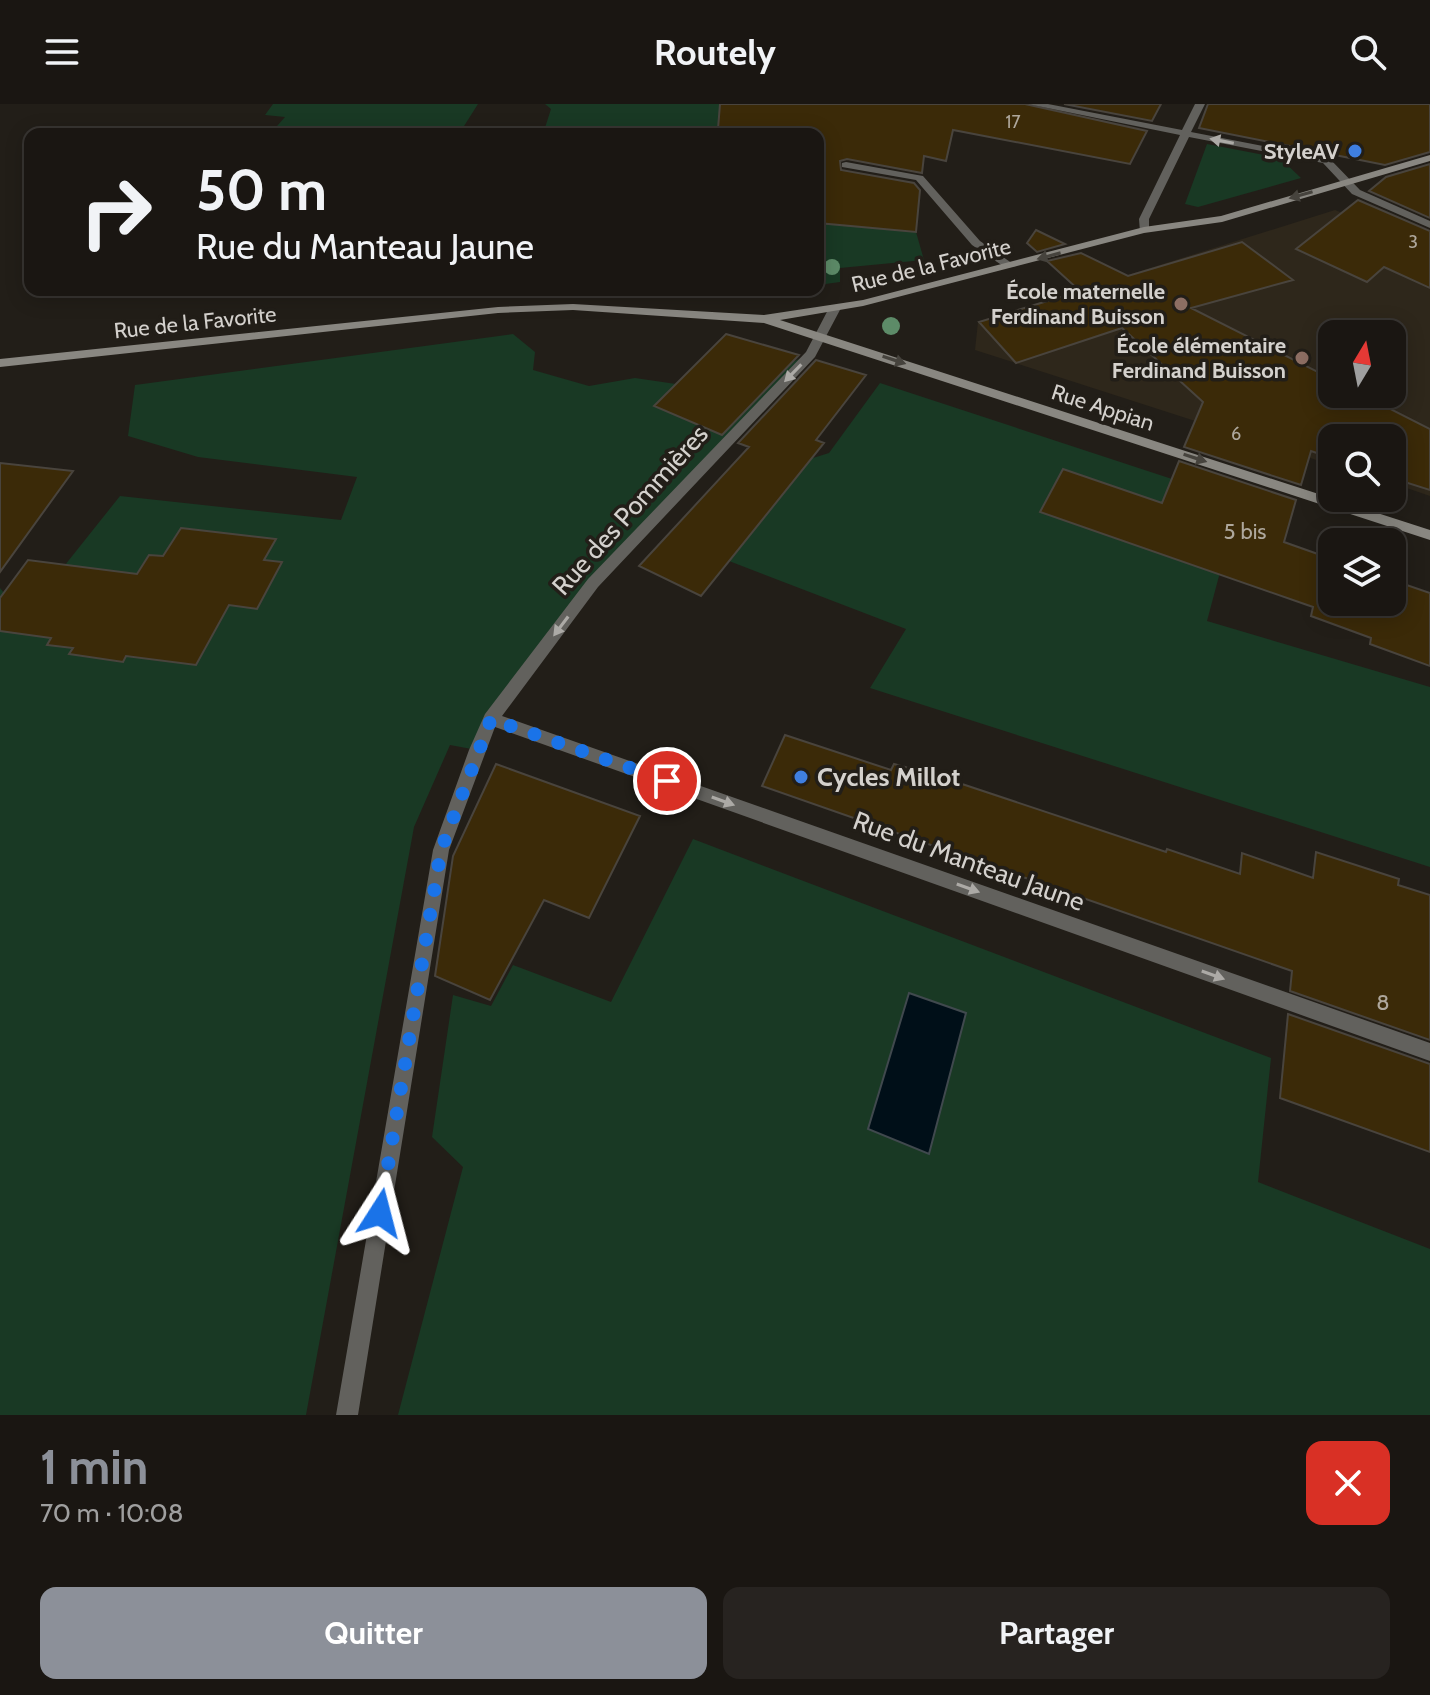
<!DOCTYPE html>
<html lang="fr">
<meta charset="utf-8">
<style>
:root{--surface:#1a1612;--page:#272320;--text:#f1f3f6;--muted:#9f9f9f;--line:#383532;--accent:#8c9099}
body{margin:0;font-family:Cabin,sans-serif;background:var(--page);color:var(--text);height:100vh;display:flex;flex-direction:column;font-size:30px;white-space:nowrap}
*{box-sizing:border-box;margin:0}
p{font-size:26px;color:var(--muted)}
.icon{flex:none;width:44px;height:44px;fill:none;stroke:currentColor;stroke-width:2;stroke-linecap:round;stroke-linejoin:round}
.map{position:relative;height:1311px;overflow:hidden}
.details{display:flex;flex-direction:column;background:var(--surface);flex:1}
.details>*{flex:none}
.guide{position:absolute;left:24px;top:24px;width:800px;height:168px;border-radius:16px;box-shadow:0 4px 20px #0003,0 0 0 2px var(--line);background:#1a1612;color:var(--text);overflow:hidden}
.needle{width:52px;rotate:10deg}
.buttons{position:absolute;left:1318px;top:216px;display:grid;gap:16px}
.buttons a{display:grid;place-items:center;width:88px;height:88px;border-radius:16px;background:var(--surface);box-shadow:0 4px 20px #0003,0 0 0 2px var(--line);font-size:40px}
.pin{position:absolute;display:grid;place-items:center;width:68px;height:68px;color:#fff;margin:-34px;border:4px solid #fff;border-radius:50%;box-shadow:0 2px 8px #0007}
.me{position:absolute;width:88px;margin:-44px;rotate:9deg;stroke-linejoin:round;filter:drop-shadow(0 0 6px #0008)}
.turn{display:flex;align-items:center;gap:28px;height:168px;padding:0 40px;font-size:36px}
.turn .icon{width:104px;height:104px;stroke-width:2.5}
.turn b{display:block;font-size:56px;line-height:68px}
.round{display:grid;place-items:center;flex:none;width:84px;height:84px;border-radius:16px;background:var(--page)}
.overview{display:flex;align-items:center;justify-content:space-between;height:136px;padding:0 40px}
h1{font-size:48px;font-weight:700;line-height:60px;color:var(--accent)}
.primary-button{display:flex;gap:16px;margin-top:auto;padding:16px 40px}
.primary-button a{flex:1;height:92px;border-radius:16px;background:var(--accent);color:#fff;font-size:32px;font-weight:700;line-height:92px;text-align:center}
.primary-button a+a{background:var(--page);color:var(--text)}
header{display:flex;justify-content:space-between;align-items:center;height:104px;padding:0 40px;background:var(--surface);font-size:36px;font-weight:700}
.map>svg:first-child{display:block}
.built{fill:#2e271b;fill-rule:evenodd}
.green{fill:#193924}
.water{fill:#000f18;stroke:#40494e;stroke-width:2}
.building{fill:#3b2a08;stroke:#49443d;stroke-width:2}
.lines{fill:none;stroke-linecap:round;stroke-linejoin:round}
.lane{fill:#62615d;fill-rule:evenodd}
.street{fill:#62615d;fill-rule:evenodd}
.secondary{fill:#898781;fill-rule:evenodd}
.tree{fill:#5d8b68}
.oneway{fill:#acaaa6}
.oneway2{fill:#46433d}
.route{stroke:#1a73e8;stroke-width:14;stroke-dasharray:0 25.2}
.shop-dot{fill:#3f7fe0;stroke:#221e18;stroke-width:3}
.education-dot{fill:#8d6e63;stroke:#221e18;stroke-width:3}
.labels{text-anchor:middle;stroke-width:7;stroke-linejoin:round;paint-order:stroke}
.far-number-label{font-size:18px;fill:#aea79c}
.far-poi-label{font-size:22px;font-weight:bold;fill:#d4d1cd;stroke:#221e18;text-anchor:end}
.far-street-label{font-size:22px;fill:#d4d1cd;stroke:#221e18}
.number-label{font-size:22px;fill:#aea79c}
.street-label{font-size:26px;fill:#d4d1cd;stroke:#221e18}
.poi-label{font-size:26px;font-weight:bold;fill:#d4d1cd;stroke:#221e18;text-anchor:start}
</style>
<header><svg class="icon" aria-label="menu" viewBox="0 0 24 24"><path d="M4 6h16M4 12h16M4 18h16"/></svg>Routely<svg class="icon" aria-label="search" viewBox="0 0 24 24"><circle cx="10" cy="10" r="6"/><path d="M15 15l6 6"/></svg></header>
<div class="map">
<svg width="1430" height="1311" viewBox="0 0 1430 1311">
<rect width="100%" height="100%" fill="#221e18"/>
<path class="built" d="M1335,106l95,39v247l-38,-13v-45h-60v27l-357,-115 3,-28zM1332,230h60v60h-60z"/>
<path class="green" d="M273,0h205l-19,30h-189l15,-17 -20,-2z
M545,0h246l13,30h-261l8,-25z
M1207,40l73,14 21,20 -103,29 -13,-3z
M818,119l98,9 8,28 -84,8v14l-22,3z
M513,230l22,18 -2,18 56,16 46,-8 41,6 100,-15 35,-15 -218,229 -116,167 -27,-5 -36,82 -108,588h-306v-827l4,5 61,-28 55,-69 221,24 16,-43 -159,-20 -70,-21 7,-51z
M880,279l359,118 -32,120 223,66v180l-560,-179 36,-59 -177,-68 68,-98 32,-10z
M693,735l578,219 -13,124 172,67v166h-1032l65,-248 -31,-30 21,-142 38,11 22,-41 98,37z"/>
<path class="water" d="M909,889l57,20 -37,141 -61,-25z"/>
<path class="building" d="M720,0h305l122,27 -17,33 -177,-34 -7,31 -22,-5 -2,17 -75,-14 -7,2 1,9 73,13 6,7 -4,42 -98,-9v-89h-73l-27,-5z
M1064,0h97l-9,17z
M1208,0h222v48l-45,13 -186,-37z
M1430,60v54l-61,-27 17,-14z
M1358,96l72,31v57l-46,-21 -17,15 -71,-33z
M1036,126l29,14 -28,8 -10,-9z
M1242,138l51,38 -102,28 141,71v15h29l69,35v61l-38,-12v-40h-60v20l-21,-7 -10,34 -117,-38 19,-45 -81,-74 -106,35 -37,-41 101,-31 -33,-30 34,-8 47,23z
M726,230l73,21 -77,80 -68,-29z
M816,256l50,15 -50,65 8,3 -123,153 -62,-30 110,-119 -11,-4z
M1179,357l117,39 -12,42 48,17v43h60v-22l38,13v73l-60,-22 1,-6 -60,-22 2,-9 -273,-95 23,-43 99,34z
M0,359l73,8 -73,101z
M181,424l95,11 -12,21 18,2 -25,47 -28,-4 -33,60 -70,-9 -3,6 -54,-8 4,-6 -26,-3 4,-7 -51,-7v-33l28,-38 109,14 12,-19 14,1z
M785,631l106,35 3,-6 47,13 225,75 1,-3 73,25 2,-21 71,25 3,-26 83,27 -1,6 32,10v145l-140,-49 2,-20 -530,-185z
M496,660l144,52 -51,102 -45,-18 -54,100 -55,-24 18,-120z
M1288,910l142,50v88l-150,-54z"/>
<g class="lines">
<path class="lane" d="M846,58l77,14 57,65 36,25 -10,2 -34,-23 -56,-65 -74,-13v-4z"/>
<path class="street" d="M1028,0h20l134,26 13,-26h10l-14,28 139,27 30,31 70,31v7l-78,-34 -29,-31 -134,-26 -40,82v11l-9,2 -1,-13 41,-84z
M835,201l6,3 -26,49 -217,230 -96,129 928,327v18l-935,-334 -46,123 -91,565h-22l97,-565 36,-100 16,-36 103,-135 218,-227 23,-44z"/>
<path class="secondary" d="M1430,51v6l-208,61 -78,11 -281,73 -83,14 650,210v10l-666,-217 -191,-13 -75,3 -498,54v-8l498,-52 75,-3 191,11 99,-15 281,-73 77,-11z"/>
</g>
<g class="tree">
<circle cx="832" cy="163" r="8"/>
<circle cx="891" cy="222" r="9"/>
</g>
<defs><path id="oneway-solid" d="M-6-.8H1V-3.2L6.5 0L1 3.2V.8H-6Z" transform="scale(2)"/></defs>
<g class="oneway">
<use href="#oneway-solid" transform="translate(1222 37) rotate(-169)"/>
<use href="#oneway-solid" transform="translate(793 269) rotate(134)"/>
<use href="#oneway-solid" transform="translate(561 522) rotate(127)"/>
<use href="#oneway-solid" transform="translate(723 697) rotate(20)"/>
<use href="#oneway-solid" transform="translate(968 784) rotate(20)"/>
<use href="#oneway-solid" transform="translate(1213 871) rotate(20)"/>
</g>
<g class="oneway2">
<use href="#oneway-solid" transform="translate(1301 91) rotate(164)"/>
<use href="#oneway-solid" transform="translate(1049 152) rotate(165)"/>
<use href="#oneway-solid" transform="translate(894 256) rotate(18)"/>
<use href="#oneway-solid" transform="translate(1195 354) rotate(18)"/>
</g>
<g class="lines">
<path class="route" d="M380,1109l61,-363 50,-131 176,62"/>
</g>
<g class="shop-dot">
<circle cx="1355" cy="47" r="8"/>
<circle cx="801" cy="673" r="8"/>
</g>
<g class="education-dot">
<circle cx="1181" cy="200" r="8"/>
<circle cx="1302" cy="254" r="8"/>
</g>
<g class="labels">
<g class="far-number-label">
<text x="1013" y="24">17</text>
<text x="1413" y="144">3</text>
<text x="1236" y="336">6</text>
</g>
<g class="far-poi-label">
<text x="1339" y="55">StyleAV</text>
<text x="1165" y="195">École maternelle<tspan x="1165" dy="25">Ferdinand Buisson</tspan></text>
<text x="1286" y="249">École élémentaire<tspan x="1286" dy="25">Ferdinand Buisson</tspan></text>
</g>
<g class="far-street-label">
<text transform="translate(931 161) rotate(-14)" y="8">Rue de la Favorite</text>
<text transform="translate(195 218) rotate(-6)" y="8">Rue de la Favorite</text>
<text transform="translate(1103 303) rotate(18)" y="8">Rue Appian</text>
</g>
<g class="number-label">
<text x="1245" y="435">5 bis</text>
<text x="1383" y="906">8</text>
</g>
<g class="street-label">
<text transform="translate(630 406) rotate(-48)" y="9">Rue des Pommières</text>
<text transform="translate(969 757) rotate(20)" y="9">Rue du Manteau Jaune</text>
</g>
<g class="poi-label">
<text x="817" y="682">Cycles Millot</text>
</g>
</g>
</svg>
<div class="buttons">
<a><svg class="needle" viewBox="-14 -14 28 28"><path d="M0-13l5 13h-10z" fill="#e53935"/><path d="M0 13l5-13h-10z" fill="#9f9f9f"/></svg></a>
<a><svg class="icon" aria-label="search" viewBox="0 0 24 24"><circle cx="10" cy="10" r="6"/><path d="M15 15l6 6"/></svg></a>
<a><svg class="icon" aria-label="layers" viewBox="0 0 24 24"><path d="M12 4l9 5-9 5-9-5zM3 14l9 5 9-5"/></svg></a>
</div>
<div class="pin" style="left:667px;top:677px;background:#d93025"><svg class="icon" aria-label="arrive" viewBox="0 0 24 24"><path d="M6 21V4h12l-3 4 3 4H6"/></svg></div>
<svg class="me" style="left:380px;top:1109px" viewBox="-20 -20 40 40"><path d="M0-17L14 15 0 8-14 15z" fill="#1a73e8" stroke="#fff" stroke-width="4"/></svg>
<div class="guide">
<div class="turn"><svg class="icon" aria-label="right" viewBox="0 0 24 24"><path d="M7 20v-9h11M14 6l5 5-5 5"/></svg><div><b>50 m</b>Rue du Manteau Jaune</div></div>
</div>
</div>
<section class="details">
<div class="overview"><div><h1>1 min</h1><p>70 m · 10:08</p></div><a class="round" style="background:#d93025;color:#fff"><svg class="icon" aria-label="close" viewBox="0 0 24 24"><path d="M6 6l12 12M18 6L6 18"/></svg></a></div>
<div class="primary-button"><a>Quitter</a><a>Partager</a></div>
</section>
